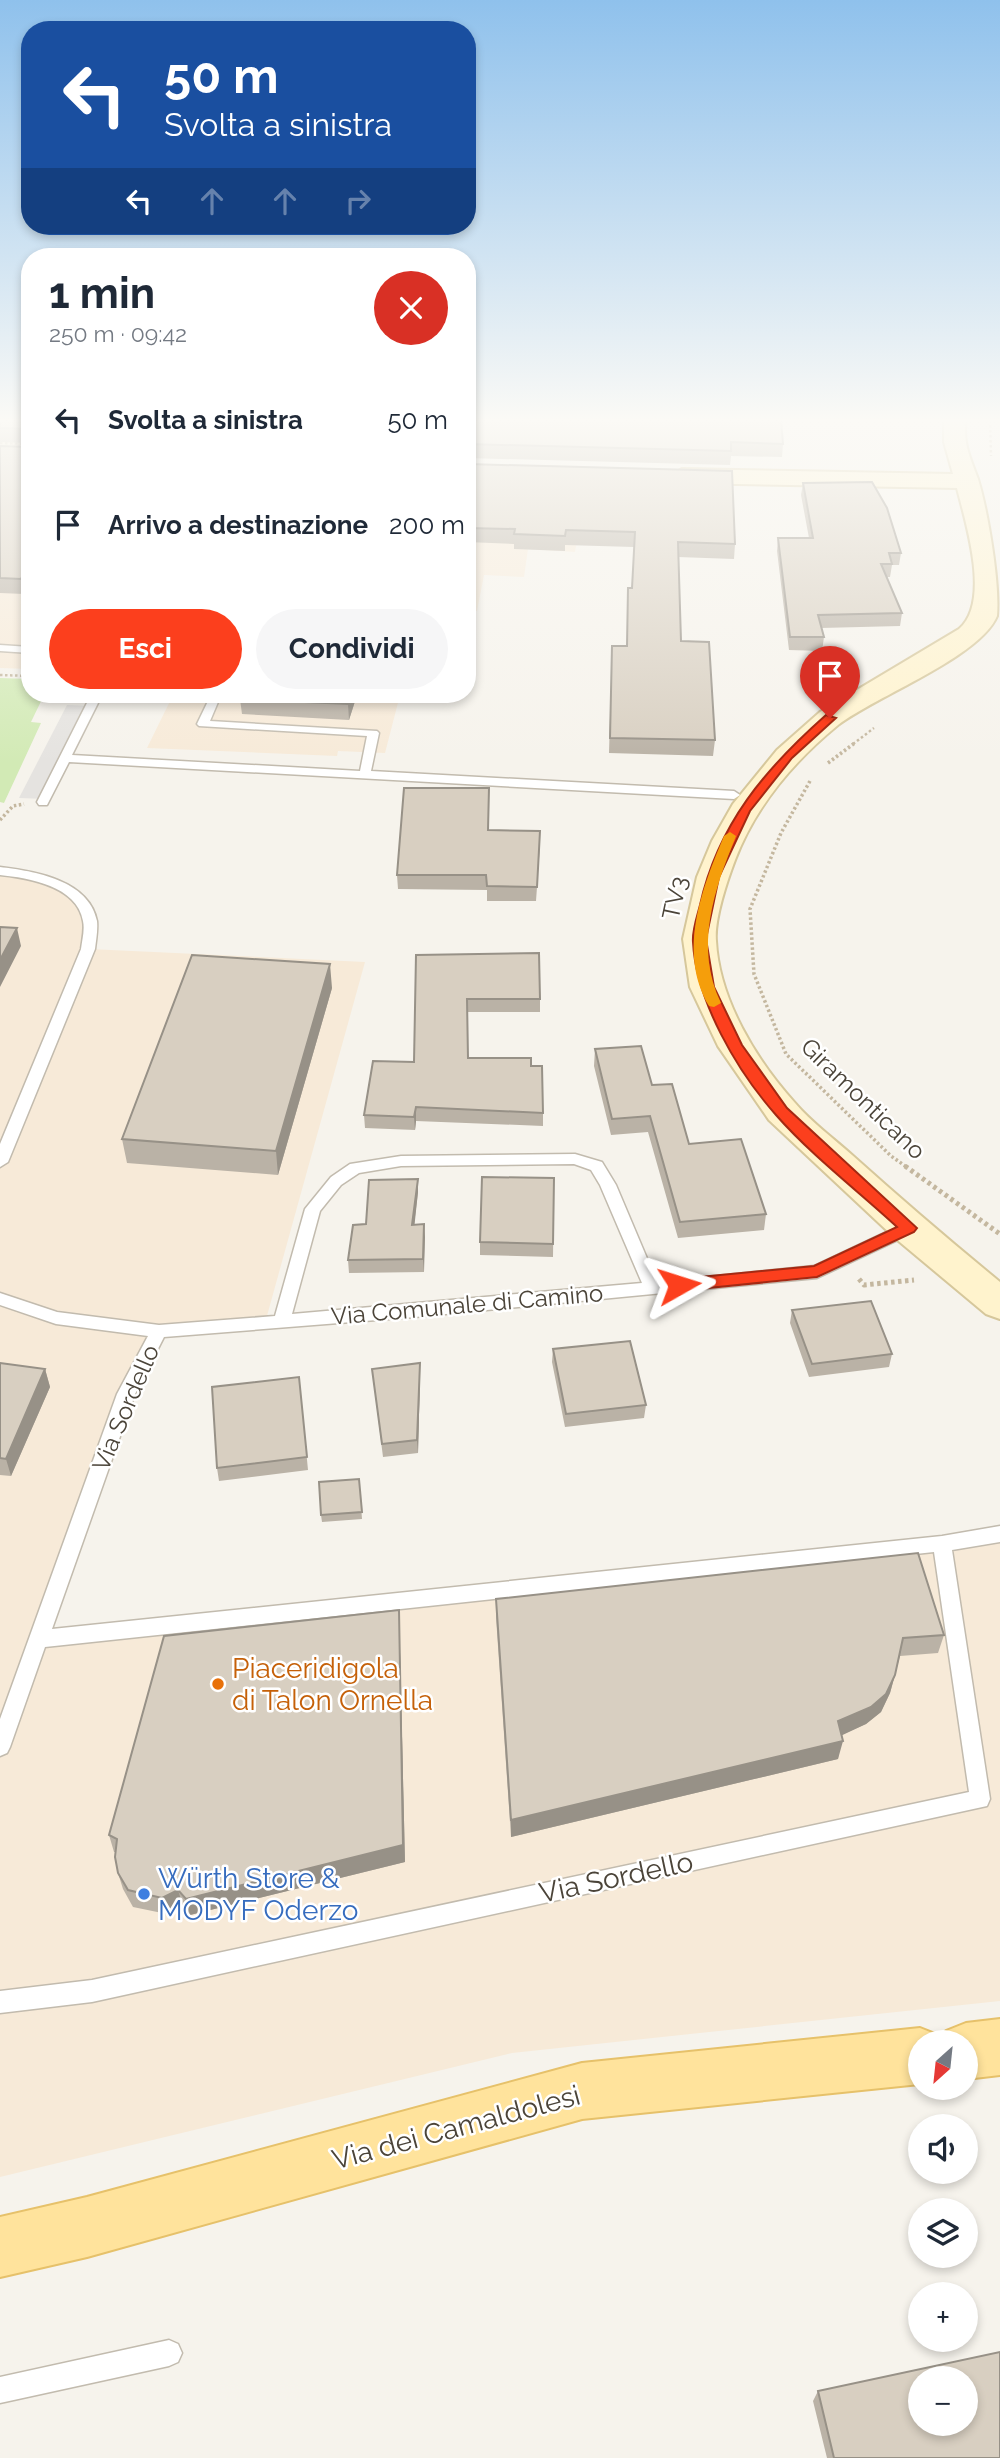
<!DOCTYPE html>
<html lang="it">
<meta charset="utf-8">
<style>
:root{--surface:#fff;--page:#f6f6f7;--text:#1f2937;--muted:#747a83;--accent:#fc3f1d}
body{margin:0;font-family:Raleway,sans-serif;background:var(--page);color:var(--text);height:100vh;display:flex;flex-direction:column;font-size:26px;white-space:nowrap}
*{box-sizing:border-box;margin:0}
p{font-size:23px;color:var(--muted)}
.icon{flex:none;width:38px;height:38px;fill:none;stroke:currentColor;stroke-width:2;stroke-linecap:round;stroke-linejoin:round}
.map{position:relative;flex:1;overflow:hidden}
.details{position:absolute;left:21px;top:248px;width:455px;height:455px;display:flex;flex-direction:column;background:var(--surface);border-radius:28px;box-shadow:0 4px 10px #0003}
.details>*{flex:none}
.banner{position:absolute;left:21px;top:21px;width:455px;height:214px;border-radius:28px;box-shadow:0 4px 10px #0003;background:#1a4fa0;color:#fff;overflow:hidden}
.needle{width:46px;rotate:207deg}
.controls{position:absolute;left:908px;top:2030px;display:grid;gap:14px}
.controls a{display:grid;place-items:center;width:70px;height:70px;border-radius:50%;background:var(--surface);box-shadow:0 4px 10px #0003;font-size:35px}
.pin{position:absolute;display:grid;place-items:center;width:60px;height:60px;color:#fff;margin:-72px -30px;border-radius:50% 50% 50% 0;rotate:-45deg;box-shadow:0 0 7px #0007}
.pin .icon{rotate:45deg}
.me{position:absolute;width:77px;margin:-38px;rotate:84deg;stroke-linejoin:round;filter:drop-shadow(0 0 5px #0008)}
.turn{display:flex;align-items:center;gap:24px;height:147px;padding:0 28px;font-size:32px}
.turn .icon{width:91px;height:91px;stroke-width:2.5}
.turn b{display:block;font-size:49px;line-height:60px}
.lanes{display:flex;align-items:center;height:66px;padding:0 28px;background:#0003;justify-content:center;gap:35px;direction:ltr}
.lanes .off{opacity:.35}
.round{display:grid;place-items:center;flex:none;width:74px;height:74px;border-radius:37px;background:var(--page)}
.summary{display:flex;align-items:center;justify-content:space-between;height:119px;padding:0 28px}
h1{font-size:42px;font-weight:700;line-height:52px}
.action{display:flex;gap:14px;margin-top:auto;padding:14px 28px}
.action a{flex:1;height:80px;border-radius:42px;background:var(--accent);color:#fff;font-size:28px;font-weight:700;line-height:80px;text-align:center}
.action a+a{background:var(--page);color:var(--text)}
ul{padding:0;list-style:none}
li{display:flex;align-items:center;gap:21px;height:105px;padding:0 28px}
li div{flex:1}
li b{display:block;font-size:26px}
li em{font-style:normal}
.map>svg:first-child{display:block}
.commercial{fill:#f7ead8}
.green{fill:#d2eab5}
.parking{fill:#e5e3e0}
.lines{fill:none;stroke-linecap:round;stroke-linejoin:round}
.lane-casing{stroke:#c2bbae;stroke-width:3}
.secondary-casing{stroke:#d6c79b;stroke-width:4}
.primary-casing{stroke:#e6c16a;stroke-width:4}
.path-far2{stroke:#c4b79f;stroke-width:2.5;stroke-dasharray:2.5 2.5;stroke-linecap:butt}
.path-far1{stroke:#c4b79f;stroke-width:3.5;stroke-dasharray:2.5 2.5;stroke-linecap:butt}
.path{stroke:#c4b79f;stroke-width:5;stroke-dasharray:3.5 3.5;stroke-linecap:butt}
.lane{fill:#fff;fill-rule:evenodd}
.secondary{fill:#fff3cd;fill-rule:evenodd}
.primary{fill:#ffe39c;fill-rule:evenodd}
.wall{fill:#bab2a6}
.shaded-wall{fill:#979187}
.building{fill:#d8cfc1;stroke:#979187;stroke-width:2;fill-rule:evenodd}
.route{fill:#fc3f1d;stroke:#a42913;stroke-width:2}
.slow{fill:#f59e0b}
.food-dot{fill:#e8710a;stroke:#fff;stroke-width:2.5}
.shop-dot{fill:#3f7fe0;stroke:#fff;stroke-width:2.5}
.labels{text-anchor:middle;stroke-width:5;stroke-linejoin:round;paint-order:stroke}
.street-label{font-size:24px;fill:#4b4439;stroke:#fff}
.near-food-label{font-size:28px;fill:#c56008;stroke:#fff;text-anchor:start}
.near-street-label{font-size:28px;fill:#4b4439;stroke:#fff}
.near-shop-label{font-size:28px;fill:#366cbe;stroke:#fff;text-anchor:start}
</style>
<div class="map">
<svg width="1000" height="2458" viewBox="0 0 1000 2458">
<rect width="100%" height="100%" fill="#f6f3ec"/>
<path class="commercial" d="M0,420h30v249l-30,-1z
M467,473l121,5 -13,74 -47,-3 -4,28 -40,-2 -7,36 -10,-1z
M173,695h227l-15,58 -47,-2 -1,5 -190,-8z
M0,871l70,18 20,30 -1,30 276,13 -100,361 -106,8 -120,308 961,-105v467l-488,52 -512,124z"/>
<path class="green" d="M0,678l30,1v16h14l-13,27 10,1 -37,80 -4,-1z"/>
<path class="parking" d="M67,705l26,1 -47,93 -27,-1z"/>
<g class="lines">
<defs>
<path id="lane" d="M0,645l30,2v6l-30,-2z
M91,695h11l-30,60 288,16 7,-35 -168,-10 -2,-2 14,-29h10l-11,26 167,10 2,2 -8,38 363,20 6,4 -6,4 -665,-37 -22,43h-8l-2,-3z
M0,867c34,4 89,13 97,54 1,9 -1,19 -2,28l-87,213 -8,5v-23l81,-195c1,-9 4,-19 2,-28 -6,-35 -54,-43 -83,-46z
M575,1154l27,8 14,23 41,97 157,-16 89,-42h12l2,4 -2,4 -98,46 -402,39 -251,20 -29,57 -83,235 890,-93 58,-10v16l-48,8 38,249 -3,7 -895,196 -92,11v-22l92,-11 877,-188 -35,-240 -889,95 -35,100 -3,6 -7,3v-37l117,-325 31,-58 -92,-12 -56,-19v-12l57,19 102,13 116,-9 30,-107 26,-32 19,-13 51,-8zM574,1164l17,6 9,15 42,98 -350,31 28,-103 21,-26 18,-12 42,-7z
M169,2340l9,4 4,9 -4,9 -9,4 -169,37v-26z"/>
<path id="secondary" d="M944,420h22c-4,22 5,40 12,59 10,33 22,105 19,137 -17,41 -121,80 -159,109 -44,36 -83,82 -103,135 -8,21 -21,60 -19,81 3,58 40,119 79,162 16,19 38,35 57,52 49,44 98,86 148,127v37l-14,-5 -91,-76 -126,-118 -51,-74 -28,-59 -7,-48 14,-62 15,-36 21,-37 44,-54 43,-38 139,-83c32,-27 7,-105 -2,-141l-275,-5 -11,-7 11,-7 271,5 -9,-32z"/>
<path id="primary" d="M1000,2019v56l-34,4v-37h-46v42l-338,35 -495,138 -87,20v-60l87,-20 495,-134 338,-35 20,8 2,6 4,-11 20,-8z"/>
</defs>
<use href="#lane" class="lane-casing"/>
<use href="#secondary" class="secondary-casing"/>
<use href="#primary" class="primary-casing"/>
<path class="path-far2" d="M990,420l1,36
M0,443l30,1
M0,675l30,1
M853,744l21,-16"/>
<path class="path-far1" d="M828,763l28,-21
M810,781l-29,52 -31,76 4,65 32,80 105,102 17,12
M0,820l13,-14 11,-2"/>
<path class="path" d="M905,1166l95,68
M859,1279l5,6 50,-5"/>
<use href="#lane" class="lane"/>
<use href="#secondary" class="secondary"/>
<use href="#primary" class="primary"/>
</g>
<path class="wall" d="M0,420h30v168h-3l-3,6 -24,-1v-147l29,1v-4l-29,-1z
M467,420l316,24 -1,13 -51,-1 -1,9 -263,-7z
M467,464l268,80 -1,15 -56,-2 3,84 34,99 -2,16 -104,-3 3,-107h15v-43l5,-15 2,-41 -69,-2v6l-51,-2v-5l-47,-2z
M803,483l98,70 -2,12h-7l-2,12h-3l15,36 -2,13 -79,2 3,9 -2,14 -33,-1 -12,-99 1,-13h31l-8,-43z
M241,695h116l-8,25 -107,-6 -2,-15z
M489,830l51,15 -4,56h-49v-11l-89,-1 -1,-14z
M416,955l124,44v13h-72v46l63,8 12,47v13l-127,-5 -1,9 -50,-2 -1,-13 50,-53z
M332,988l-54,187 -151,-12 -5,-24z
M595,1049l57,36 37,59 77,70 -2,16 -86,8 -30,-106 -37,3 -17,-69z
M554,1178l-1,79 -73,-2v-13z
M418,1179v13l-4,33 10,-1v48l-75,1 -1,-13 18,-36z
M792,1310l100,44 -3,13 -80,10 -19,-54z
M553,1349l93,56 -2,13 -79,9 -13,-65z
M0,1363l45,6 5,18 -39,89 -11,-1z
M372,1369l48,7 -2,77 -35,4z
M299,1377l9,93 -89,11 -2,-13z
M359,1479l3,40 -40,3 -1,-7z
M496,1599l448,36 -6,18 -38,3 -10,37 -9,19 -15,12 -25,11 -3,24 -327,78 -15,-220z
M399,1610l6,252 -215,53 -7,-9 -16,8 -34,-7 -10,-18 -5,-16 -3,-21h-1l-5,-17z
M818,2391l182,67h-173l-14,-57z"/>
<path class="shaded-wall" d="M24,573l3,15 -3,6 -3,-15z
M351,695h6l-8,25 -1,-16z
M17,928l4,18 -21,41v-27z
M330,964l2,24 -54,187 -2,-24z
M416,1107v14l-1,9 -1,-13z
M418,1179v13l-5,47 -1,-14z
M424,1224l1,13 -1,35 -1,-13z
M420,1363v13l-2,77 -1,-13z
M45,1369l5,18 -39,89 -5,-17z
M399,1610l6,252 -215,53 -4,-16z
M895,1675l-5,18 -9,19 -15,12 -32,15 4,-18z
M843,1741l-5,18 -327,78v-17z
M178,1890l5,16 -16,8 -5,-16z"/>
<path class="building" d="M0,420h30v154l-6,-1 -3,6 -21,-1v-132l29,1v-18l-29,-1z
M467,420h314l2,24 -52,-2v9l-264,-7z
M467,464l265,7 3,73 -57,-2 3,99 28,1 6,98 -105,-2 2,-92h15l1,-58h4l3,-56 -69,-2 -1,6 -51,-2 1,-5 -48,-1z
M872,482l15,26 14,45h-12l3,11h-11l21,49 -84,2 6,22h-34l-12,-99h35l-10,-55z
M241,695h110l-3,9 -108,-5z
M404,788h85l-1,42 52,1 -3,56 -50,-1 -1,-11h-89z
M0,927l17,1 -17,32z
M539,953l1,46h-73l1,59h63v8h11l1,47 -127,-6 -2,10 -50,-2 9,-54 41,1 2,-107z
M192,955l138,9 -54,187 -154,-12z
M641,1046l11,39 20,-1 17,60 52,-5 25,75 -86,8 -30,-106 -38,3 -17,-70z
M482,1177l72,1 -1,66 -73,-2z
M418,1179l-6,46 12,-1 -1,35 -75,1 5,-35 13,-1 3,-44z
M871,1301l21,53 -80,10 -20,-54z
M630,1341l16,64 -80,9 -13,-65z
M0,1363l45,6 -39,90 -6,-1z
M420,1363l-3,77 -35,4 -10,-75z
M299,1377l8,80 -90,11 -5,-81z
M359,1479l3,33 -41,3 -2,-33z
M918,1553l26,82 -41,3 -8,37 -9,19 -15,13 -33,14 5,20 -332,79 -15,-221z
M399,1610l4,235 -217,54 -8,-9 -16,8 -34,-8 -10,-17 -3,-16 2,-18 -8,-4 55,-199z
M1000,2352v106h-166l-16,-67zM920,2378h46v46h-46z"/>
<linearGradient id="sky" x2="0" y2="1"><stop stop-color="#8fc1ec"/><stop offset="0.55" stop-color="#fbfaf6"/><stop offset="1" stop-color="#fbfaf6" stop-opacity="0"/></linearGradient>
<rect width="1000" height="764" fill="url(#sky)"/>
<path class="route" d="M826,715l10,3 -44,40 -42,53 -31,66 -13,62 8,48 28,58 45,63 130,120 -3,4 -97,45 -138,14 -8,-6 8,-6 135,-13 83,-39c-39,-36 -86,-72 -121,-112 -39,-44 -80,-114 -83,-173 -1,-12 4,-25 7,-37 18,-81 65,-136 126,-190z"/>
<path class="slow" d="M730,832l6,4c-22,54 -42,111 -15,167l-7,4 -5,-1c-32,-54 -7,-118 15,-170z"/>
<circle class="food-dot" cx="218" cy="1684" r="7"/>
<circle class="shop-dot" cx="144" cy="1894" r="7"/>
<g class="labels">
<g class="street-label">
<text transform="translate(675 898) rotate(-78)" y="8">TV3</text>
<text transform="translate(863 1099) rotate(44)" y="8">Giramonticano</text>
<text transform="translate(467 1305) rotate(-5)" y="8">Via Comunale di Camino</text>
<text transform="translate(126 1408) rotate(-67)" y="8">Via Sordello</text>
</g>
<g class="near-food-label">
<text x="232" y="1678">Piaceridigola<tspan x="232" dy="32">di Talon Ornella</tspan></text>
</g>
<g class="near-street-label">
<text transform="translate(616 1877) rotate(-12)" y="10">Via Sordello</text>
<text transform="translate(456 2127) rotate(-15)" y="10">Via dei Camaldolesi</text>
</g>
<g class="near-shop-label">
<text x="158" y="1888">Würth Store &amp;<tspan x="158" dy="32">MODYF Oderzo</tspan></text>
</g>
</g>
</svg>
<div class="controls">
<a><svg class="needle" viewBox="-14 -14 28 28"><path d="M0-13l5 13h-10z" fill="#e53935"/><path d="M0 13l5-13h-10z" fill="#747a83"/></svg></a>
<a><svg class="icon" aria-label="sound" viewBox="0 0 24 24"><path d="M4 9h4l5-4v14l-5-4H4zM17 9q2 3 0 6"/></svg></a>
<a><svg class="icon" aria-label="layers" viewBox="0 0 24 24"><path d="M12 4l9 5-9 5-9-5zM3 14l9 5 9-5"/></svg></a>
<a>+</a>
<a>−</a>
</div>
<div class="pin" style="left:830px;top:718px;background:#d93025"><svg class="icon" aria-label="arrive" viewBox="0 0 24 24"><path d="M6 21V4h12l-3 4 3 4H6"/></svg></div>
<svg class="me" style="left:679px;top:1285px" viewBox="-20 -20 40 40"><path d="M0-17L14 15 0 8-14 15z" fill="#fc3f1d" stroke="#fff" stroke-width="4"/></svg>
<div class="banner">
<div class="turn"><svg class="icon" aria-label="left" viewBox="0 0 24 24"><path d="M17 20v-9H6M10 6l-5 5 5 5"/></svg><div><b>50 m</b>Svolta a sinistra</div></div>
<div class="lanes"><svg class="icon" aria-label="left" viewBox="0 0 24 24"><path d="M17 20v-9H6M10 6l-5 5 5 5"/></svg><svg class="icon off" aria-label="ahead" viewBox="0 0 24 24"><path d="M12 20V5M6 11l6-6 6 6"/></svg><svg class="icon off" aria-label="ahead" viewBox="0 0 24 24"><path d="M12 20V5M6 11l6-6 6 6"/></svg><svg class="icon off" aria-label="right" viewBox="0 0 24 24"><path d="M7 20v-9h11M14 6l5 5-5 5"/></svg></div>
</div>
<section class="details">
<div class="summary"><div><h1>1 min</h1><p>250 m · 09:42</p></div><a class="round" style="background:#d93025;color:#fff"><svg class="icon" aria-label="close" viewBox="0 0 24 24"><path d="M6 6l12 12M18 6L6 18"/></svg></a></div>
<ul>
<li><svg class="icon" aria-label="left" viewBox="0 0 24 24"><path d="M17 20v-9H6M10 6l-5 5 5 5"/></svg><div><b>Svolta a sinistra</b></div><em>50 m</em></li>
<li><svg class="icon" aria-label="arrive" viewBox="0 0 24 24"><path d="M6 21V4h12l-3 4 3 4H6"/></svg><div><b>Arrivo a destinazione</b></div><em>200 m</em></li>
</ul>
<div class="action"><a>Esci</a><a>Condividi</a></div>
</section>
</div>
